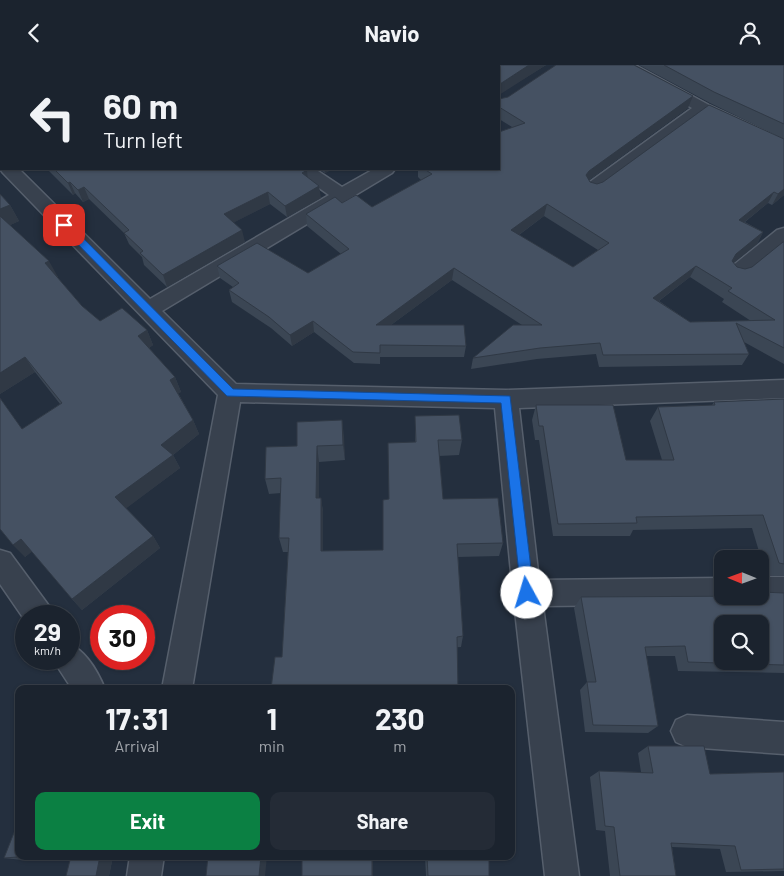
<!DOCTYPE html>
<style>
:root{--surface:#1b232e;--page:#242b36;--text:#f1f3f6;--muted:#a0a4aa;--line:#39404a;--accent:#0b8043}
body{margin:0;font-family:Barlow,sans-serif;background:var(--page);color:var(--text);height:100vh;display:flex;flex-direction:column;font-size:19px;white-space:nowrap}
*{box-sizing:border-box;margin:0}
p{font-size:16px;color:var(--muted)}
.icon{flex:none;width:28px;height:28px;fill:none;stroke:currentColor;stroke-width:2;stroke-linecap:round;stroke-linejoin:round}
.map{position:relative;flex:1;overflow:hidden}
.drawer{position:absolute;left:15px;top:620px;width:500px;height:175px;display:flex;flex-direction:column;background:var(--surface);border-radius:10px;box-shadow:0 1px 4px #0004,0 0 0 1px var(--line)}
.drawer>*{flex:none}
.banner{position:absolute;left:0px;top:0px;width:500px;height:105px;box-shadow:0 1px 4px #0004,0 0 0 1px var(--line);background:#1b232e;color:var(--text);overflow:hidden}
.needle{width:32px;rotate:271deg}
.tools{position:absolute;left:714px;top:485px;display:grid;gap:10px}
.tools a{display:grid;place-items:center;width:55px;height:55px;border-radius:10px;background:var(--surface);box-shadow:0 1px 4px #0004,0 0 0 1px var(--line);font-size:25px}
.speed{position:absolute;left:15px;top:540px;display:flex;gap:10px;font-size:25px;font-weight:700;text-align:center}
.speed>*{display:grid;place-content:center;width:65px;height:65px;border-radius:50%;background:var(--surface);box-shadow:0 1px 4px #0004,0 0 0 1px var(--line);line-height:1}
.speed small{font-size:12px;font-weight:400}
.speed .limit{border:8px solid #d22;background:#fff;color:#111}
.pin{position:absolute;display:grid;place-items:center;width:42px;height:42px;color:#fff;margin:-21px;border-radius:10px;box-shadow:0 2px 8px #0006}
.me{position:absolute;width:55px;margin:-28px;rotate:354deg;stroke-linejoin:round;filter:drop-shadow(0 0 4px #0008)}
.turn{display:flex;align-items:center;gap:18px;height:105px;padding:0 20px;font-size:22px}
.turn .icon{width:65px;height:65px;stroke-width:2.5}
.turn b{display:block;font-size:35px;line-height:42px}
.eta{display:flex;justify-content:space-evenly;align-items:center;height:85px;text-align:center}
.eta b{font-size:30px;font-weight:700;line-height:35px}
.cta{display:flex;gap:10px;margin-top:auto;padding:10px 20px}
.cta a{flex:1;height:58px;border-radius:10px;background:var(--accent);color:#fff;font-size:20px;font-weight:700;line-height:58px;text-align:center}
.cta a+a{background:var(--page);color:var(--text)}
header{display:flex;justify-content:space-between;align-items:center;height:65px;padding:0 20px;background:var(--surface);font-size:22px;font-weight:700}
.map>svg:first-child{display:block}
.lines{fill:none;stroke-linecap:round;stroke-linejoin:round}
.minor-casing{stroke:#565f6c;stroke-width:3}
.minor{fill:#38414e;fill-rule:evenodd}
.wall{fill:#3b4654;fill-rule:evenodd}
.shaded-wall{fill:#303945}
.building{fill:#455162;stroke:#303945;fill-rule:evenodd}
.route{fill:#1a73e8;stroke:#114b97}
</style>
<header><svg class="icon" aria-label="back" viewBox="0 0 24 24"><path d="M15 5l-7 7 7 7"/></svg>Navio<svg class="icon" aria-label="person" viewBox="0 0 24 24"><circle cx="12" cy="8" r="4"/><path d="M4 21q1-7 8-7t8 7"/></svg></header>
<div class="map">
<svg width="784" height="811" viewBox="0 0 784 811">
<rect width="100%" height="100%" fill="#242f3e"/>
<g class="lines">
<defs>
<path id="minor" d="M616,0h19l74,40 75,35v12l-80,-37 -105,77 -6,2 -6,-2 -3,-4 3,-4 105,-76 -73,-40z
M1,102l18,2 131,130 179,-104 -31,-22 -3,-4h20l27,18 32,-18h21l-3,4 -230,138 74,73 270,6 278,-10v18l-265,10 20,172 183,-2v18h12l-2,4 -10,4 -179,2 36,270h-34l-32,-283 -18,-185 -255,-6 -48,287h-30l56,-294 -215,-222 -3,-4z
M784,163v16l-39,33 -7,2 -7,-2 -3,-5 3,-5 46,-37z
M0,485l10,3 39,53 4,10h-27v6l-26,-38z
M760,512h24v26h-24l-10,-4 -1,-3h11z
M69,579c17,7 29,28 36,45h-33l-13,-20 -5,-10h15z
M687,650l97,7v32l-97,-7 -11,-5 -5,-11 5,-11z
M130,791h34l-3,20h-34z"/>
</defs>
<use href="#minor" class="minor-casing"/>
<use href="#minor" class="minor"/>
</g>
<path class="wall" d="M0,0l1,1v49h-1z
M199,0h347l-47,29v5l189,9 -99,72 1,2 7,2 187,-45v56l-12,10 -4,-2 -23,19 18,10 -6,12 -24,19 4,4 8,2 7,-2 32,-25v122l-40,-22 5,12 -7,11 -143,2 -3,-13 -59,5 -66,10 2,-11 49,-33 -70,-45 -61,45 75,21 -2,11h-84v7l-26,-1 -40,-31 -22,14 -21,-18 -39,-26 -3,-12 4,-3 -13,-9 -3,-12 91,7 33,-19 -34,-28 -1,-12 36,-11 30,4 49,-27 -3,-3v-8h81l13,-42 -13,-8v-53h-299zM544,151l54,34 -25,17 -54,-32zM690,212l34,22 -2,3 29,19 -61,1 -31,-21z
M639,0h145v74l-74,-36z
M47,104h257l3,1v7l14,21 -34,19 -17,-13 -36,18 11,20 -78,45 -23,-22 -2,-8 -13,-13 -5,-11 -35,-34 -6,3 -8,-9 -2,2z
M318,104h15l-8,4z
M0,129l10,11 9,16 -9,4 48,52h-1l25,29 18,15 47,9 6,15 -4,3 26,29 6,15 -3,1 15,27 6,14 -26,21 7,13 -54,40 27,28 7,12 -78,62 -10,-11 -40,-48 -7,6 -25,-159 22,31 38,-25 -25,-32 -35,22z
M784,334v177l-18,-1 -14,-47 -119,2 -3,6h-77l-14,-96h-4l-3,-20 4,-15 90,55h36l-12,-39 8,-14 54,-2 2,-3z
M415,351l47,24 -3,15 -20,1 4,43 60,44 -4,13 -41,1 5,79 -2,11 -179,10 6,-105h-5l-4,-14 2,-45 -12,1 -4,-15 32,-33 45,-26 3,40 -26,2v36h2l2,14v39l60,-1 6,-51 26,-57z
M762,527l22,1v80l-106,-2 -3,-15h-29l12,70 -10,7 -63,-1 -5,-42 7,-8 -13,-74 7,-11 179,-1v-2z
M648,681l62,28 74,-2v99l-58,1 -6,-23 -48,-2 4,29h-66l-5,-45 -9,-1 -6,-53 9,-6 42,1 -3,-19z
M19,791h94l-4,20 -39,-18 -48,2 -18,-2z
M425,791h64v20h-63z"/>
<path class="shaded-wall" d="M161,0h11l-1,1h-11z
M529,0h17l-47,30 1,-11z
M693,31l-5,12 -102,74v-7l3,-4z
M324,104h9l-8,4z
M307,105l1,12 -6,-9z
M70,117l5,11 -2,2 -5,-12z
M319,121l2,12 -34,19 -2,-11z
M84,122l5,12 -6,3 -5,-12z
M784,124v6l-12,10 6,-11z
M268,127l2,12 -43,22 -3,-12z
M774,127l-6,11 -35,28 6,-11z
M547,139l-3,12 -35,26 2,-12z
M10,140l9,16 -15,7 -4,-8v-11z
M242,165l3,12 -78,45 -4,-12z
M763,167l-6,12 -27,22 6,-12z
M49,196l9,16 -5,2 -8,-16z
M696,201l-6,11 -42,32 5,-11z
M454,203l-2,12 -76,56v-11z
M313,256l1,11 -22,14 -2,-11z
M147,265l6,15 -8,6 -7,-15z
M25,292l10,15 -35,22v-21z
M175,312l6,15 -4,2 -7,-14z
M193,355l6,14 -31,25 -7,-14z
M342,355l2,16 1,24 -2,-15z
M317,381l2,16v51l-3,-15z
M173,390l7,13 -56,42 -9,-13z
M321,433l2,14v53l-2,-14z
M153,471l7,12 -78,62 -10,-11z
M21,474l12,12 -8,6 -12,-12z
M100,791h13l-4,20h-13z
M261,791h6l-2,20h-6z
M372,791h1v20h-1z"/>
<path class="building" d="M0,0h161v1h-160v42l-1,-1z
M223,0h306l-29,19 -1,15 9,-2 48,-32h78l59,31 -104,75 -3,4 4,7 7,2 6,-2 106,-77 75,34v50l-6,5 -4,-2 -35,28 24,12 -27,22 -4,7 5,6 8,2 7,-2 31,-25h1v106l-48,-25 13,31 -146,1 -3,-12 -60,5 -67,10 40,-33h29l-88,-57 -78,57h88l2,21 -86,-1v8l-27,-1 -40,-31 -23,14 -21,-18 -40,-27 10,-7 -22,-17 40,-23 51,30 41,-24 -43,-35 29,-17 7,6 14,-8 16,12 60,-33 -8,-5h75v-37l26,-9 -26,-16v-41h-274zM547,139l62,39 -36,24 -62,-37zM696,201l36,22 -4,3 47,29 -85,2 -37,-24z
M664,0h120v59l-70,-32z
M54,104h250l3,1 -5,3 17,13 -34,20 -17,-14 -44,22 18,16 -79,45 -23,-22 3,-2 -19,-18 5,-3 -45,-43 -6,3 -8,-8 -2,1z
M0,129l10,11 -10,4z
M0,151l49,45 -4,2 37,43 18,15 22,-13 25,22 -9,6 37,41 -5,3 23,40 -32,25 12,10 -58,42 38,39 -81,63 -51,-60 -8,6 -13,-16v-131l22,31 40,-26 -37,-46 -25,16z
M784,334v165l-5,-1 -16,-48 -127,2 1,6 -79,1 -15,-98h-4l-3,-21h77l13,55h48l-16,-53 57,-2 -1,-3z
M459,350l3,25h-24l5,59 55,-1 5,45 -46,1 6,92 -6,1 1,52h-187l4,-32h7l7,-119h-10l2,-60 -16,1 1,-32 31,-1v-24l45,-2 1,25 -26,1 -1,52h5v53l62,-1v-50l6,-1 -1,-56 28,-1 -1,-26z
M762,527l22,1v72l-96,-3 -3,-16 -40,1 13,79 -65,-1 -6,-43h9l-15,-85 179,-1h3zM722,559h38v37h-38z
M648,681h56l6,28 74,-2v97l-43,1 -6,-24 -64,-3 5,33h-56l-6,-49 -9,-1 -6,-55 54,2z
M19,755v36h12l-27,2z
M71,791h29l-4,20h-30z
M208,791h53l-2,20h-53z
M302,791h70v20h-70z
M427,791h62v20h-61z"/>
<path class="route" d="M64,157l4,1 165,166 277,7 24,197 -2,4 -5,2 -4,-2 -2,-4 -20,-190 -274,-7 -166,-169 -1,-2z"/>
</svg>
<div class="tools">
<a><svg class="needle" viewBox="-14 -14 28 28"><path d="M0-13l5 13h-10z" fill="#e53935"/><path d="M0 13l5-13h-10z" fill="#a0a4aa"/></svg></a>
<a><svg class="icon" aria-label="search" viewBox="0 0 24 24"><circle cx="10" cy="10" r="6"/><path d="M15 15l6 6"/></svg></a>
</div>
<div class="speed"><div>29<small>km/h</small></div><div class="limit">30</div></div>
<div class="pin" style="left:64px;top:160px;background:#d93025"><svg class="icon" aria-label="arrive" viewBox="0 0 24 24"><path d="M6 21V4h12l-3 4 3 4H6"/></svg></div>
<svg class="me" style="left:527px;top:528px" viewBox="-20 -20 40 40"><circle r="19" fill="#fff"/><path d="M0-13L10 11 0 6-10 11z" fill="#1a73e8"/></svg>
<div class="banner">
<div class="turn"><svg class="icon" aria-label="left" viewBox="0 0 24 24"><path d="M17 20v-9H6M10 6l-5 5 5 5"/></svg><div><b>60 m</b>Turn left</div></div>
</div>
<section class="drawer">
<div class="eta">
<div><b>17:31</b><p>Arrival</p></div>
<div><b>1</b><p>min</p></div>
<div><b>230</b><p>m</p></div>
</div>
<div class="cta"><a>Exit</a><a>Share</a></div>
</section>
</div>
